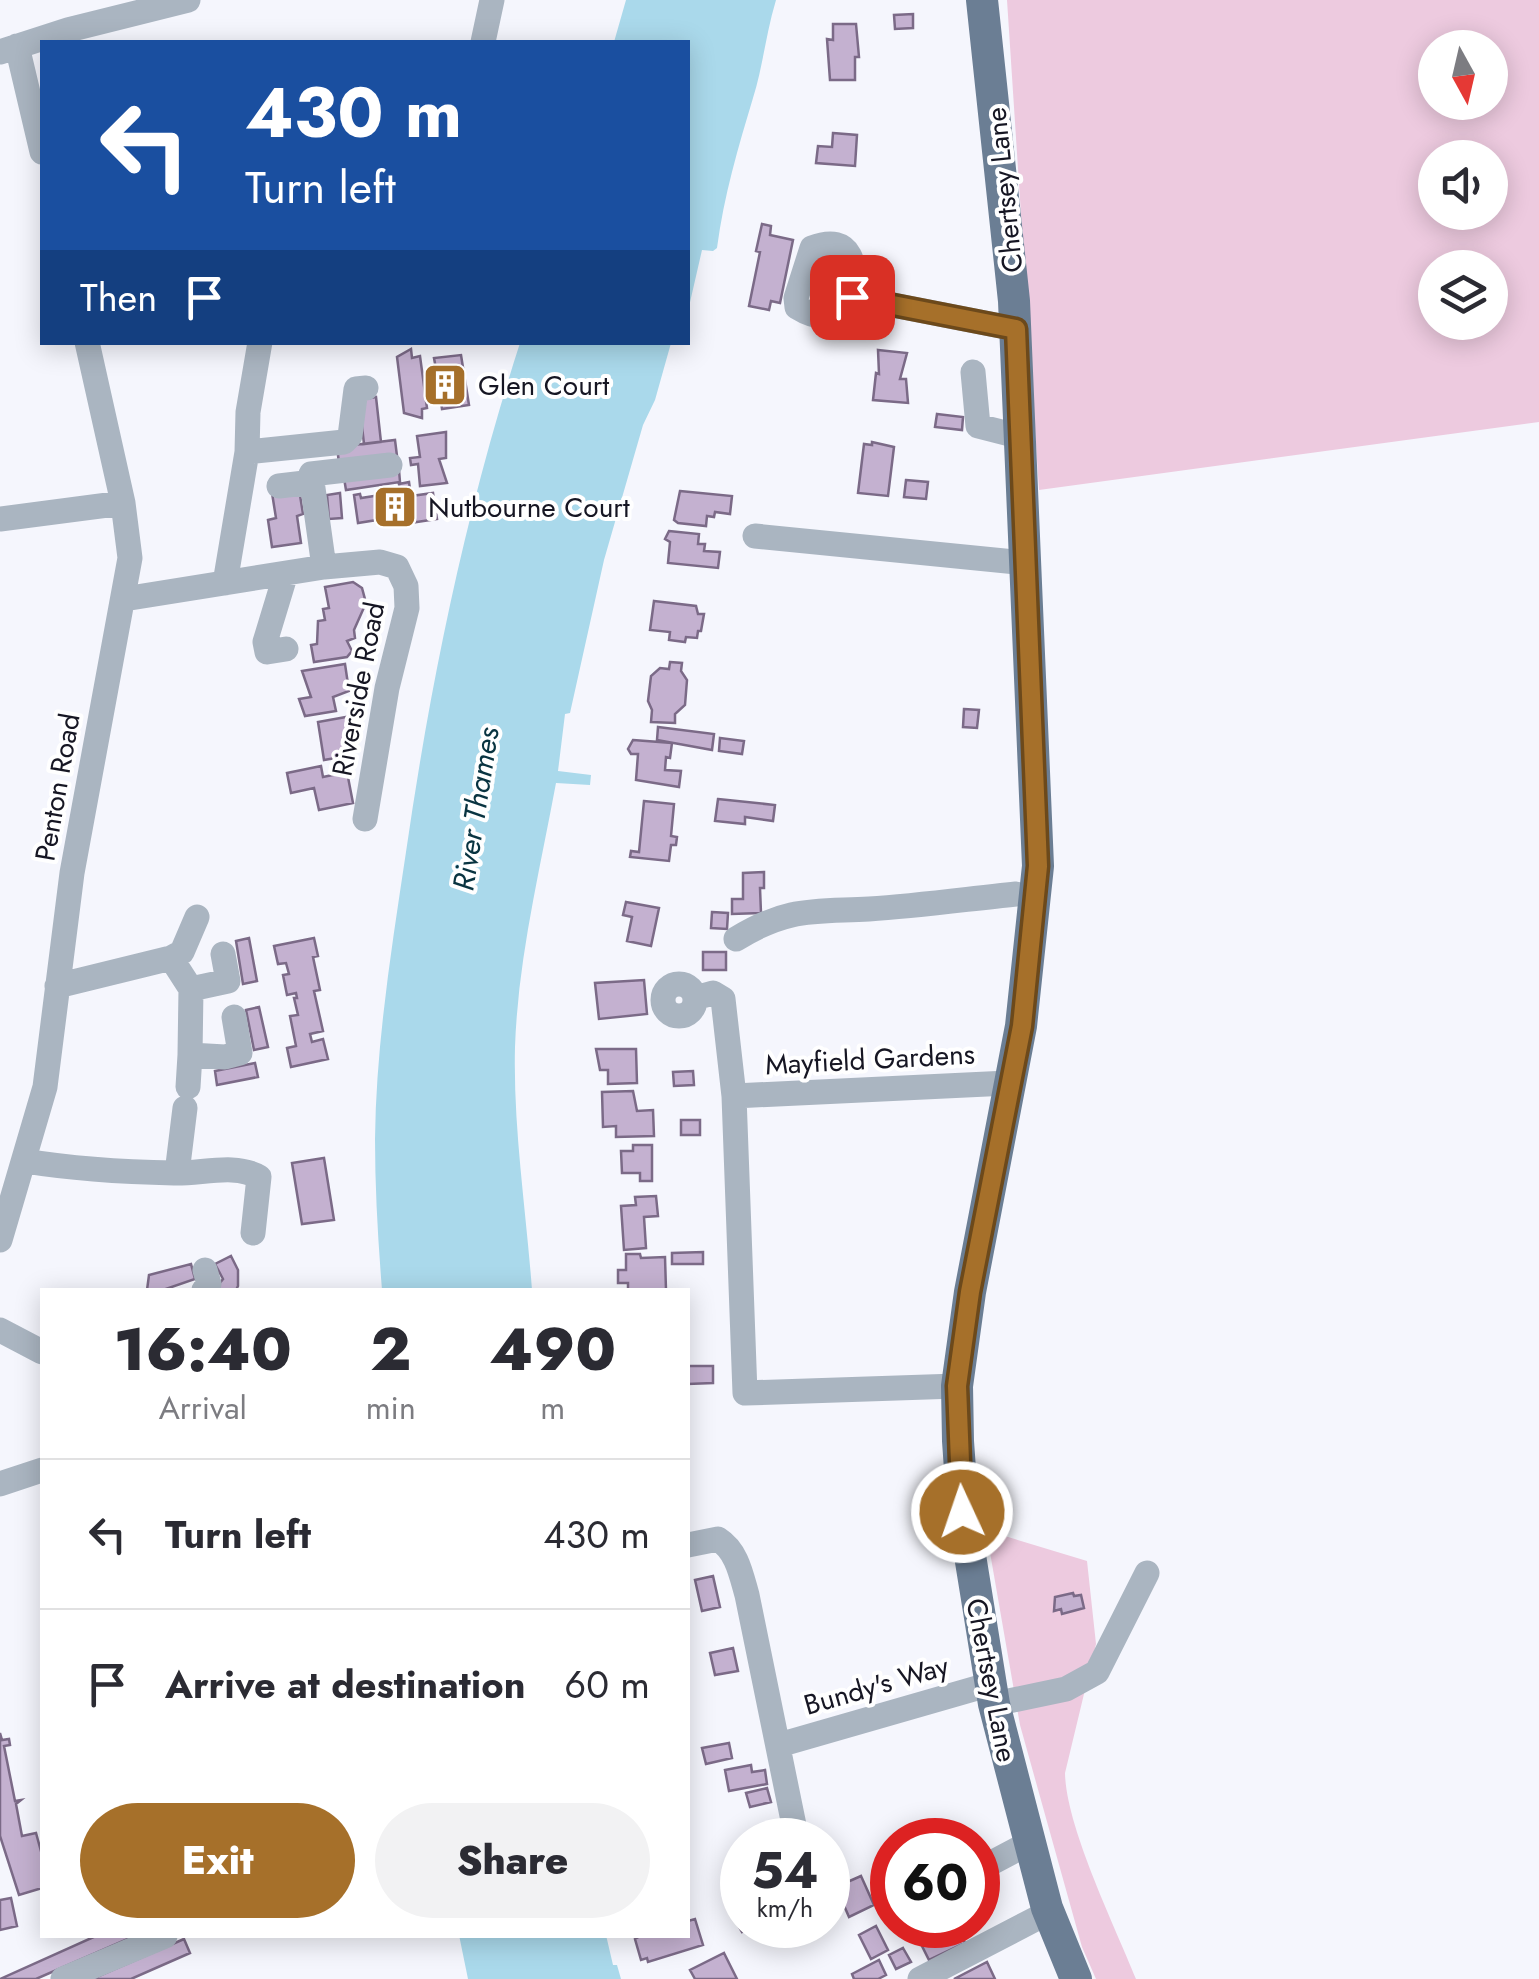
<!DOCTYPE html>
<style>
:root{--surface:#fff;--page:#f2f2f3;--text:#2b2b33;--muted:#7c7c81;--line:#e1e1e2;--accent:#a6702a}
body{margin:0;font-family:Jost,sans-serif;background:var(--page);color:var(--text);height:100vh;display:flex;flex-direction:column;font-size:38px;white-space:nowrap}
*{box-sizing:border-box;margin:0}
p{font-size:32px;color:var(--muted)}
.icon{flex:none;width:55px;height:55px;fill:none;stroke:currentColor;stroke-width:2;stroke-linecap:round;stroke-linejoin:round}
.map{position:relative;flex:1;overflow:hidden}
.drawer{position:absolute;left:40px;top:1288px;width:650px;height:650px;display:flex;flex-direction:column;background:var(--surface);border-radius:0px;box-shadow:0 5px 25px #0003}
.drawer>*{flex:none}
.hud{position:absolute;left:40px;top:40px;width:650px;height:305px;border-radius:0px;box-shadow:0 5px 25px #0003;background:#1a4fa0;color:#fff;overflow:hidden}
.needle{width:65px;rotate:172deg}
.buttons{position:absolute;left:1418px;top:30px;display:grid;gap:20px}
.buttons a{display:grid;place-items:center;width:90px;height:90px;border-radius:50%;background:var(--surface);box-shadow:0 5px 25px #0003;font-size:50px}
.speed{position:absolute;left:720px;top:1818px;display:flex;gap:20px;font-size:50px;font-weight:700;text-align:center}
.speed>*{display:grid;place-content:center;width:130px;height:130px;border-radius:50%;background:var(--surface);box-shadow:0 5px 25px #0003;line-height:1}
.speed small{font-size:25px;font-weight:400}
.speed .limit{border:15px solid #d22;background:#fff;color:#111}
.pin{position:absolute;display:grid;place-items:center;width:85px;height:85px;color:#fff;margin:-42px;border-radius:20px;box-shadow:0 5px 15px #0006}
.me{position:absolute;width:110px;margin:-55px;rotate:357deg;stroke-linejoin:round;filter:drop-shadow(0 0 8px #0008)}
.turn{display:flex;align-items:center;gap:35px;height:210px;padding:0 40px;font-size:45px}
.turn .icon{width:130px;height:130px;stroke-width:2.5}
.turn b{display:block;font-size:70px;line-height:85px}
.then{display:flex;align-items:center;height:95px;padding:0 40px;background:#0003;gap:20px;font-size:38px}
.eta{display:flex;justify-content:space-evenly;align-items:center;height:170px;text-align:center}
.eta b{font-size:60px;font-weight:800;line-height:70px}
.primary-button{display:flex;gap:20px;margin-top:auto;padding:20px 40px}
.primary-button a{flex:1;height:115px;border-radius:60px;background:var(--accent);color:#fff;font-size:40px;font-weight:800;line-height:115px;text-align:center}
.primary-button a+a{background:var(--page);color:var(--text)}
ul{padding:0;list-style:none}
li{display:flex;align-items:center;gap:30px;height:150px;padding:0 40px;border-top:2px solid var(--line)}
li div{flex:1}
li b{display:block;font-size:38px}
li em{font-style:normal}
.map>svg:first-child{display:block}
.green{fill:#edcadf;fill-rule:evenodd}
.water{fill:#aad9eb}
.building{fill:#c4b1d0;stroke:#7b6a87;stroke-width:2.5}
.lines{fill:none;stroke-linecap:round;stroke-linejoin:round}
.minor{stroke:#aab5c1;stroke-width:25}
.major{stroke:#6b7e94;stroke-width:32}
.route-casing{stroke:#6c491b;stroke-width:25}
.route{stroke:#a6702a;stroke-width:18}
.labels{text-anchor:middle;stroke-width:8;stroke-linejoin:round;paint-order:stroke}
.street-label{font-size:28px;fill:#161623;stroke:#fff}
.poi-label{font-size:28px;fill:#161623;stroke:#fff;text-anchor:start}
.water-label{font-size:30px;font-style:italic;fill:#093441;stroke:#fff}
</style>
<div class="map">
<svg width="1539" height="1979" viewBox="0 0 1539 1979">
<rect width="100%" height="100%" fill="#f5f6fd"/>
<path class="green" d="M1007,0h532v422l-500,68zM1435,48h55v54h-55zM1435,158h55v54h-55zM1435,268h55v54h-55z
M995,1533l92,28 9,83 -31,129c1,54 50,153 71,206h-40l-14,-32 -62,-222 -32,-184z"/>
<path class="water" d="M626,0h150c-10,33 -13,66 -23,98 -15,50 -29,97 -36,150l-4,3 -11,-1 -14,61v-269h-74z
M520,343h151l-16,57 -12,25 -39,135 -34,153 -5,1 -7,57 33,4 -1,10 -34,-2c-16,87 -38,175 -41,264 -2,80 11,162 17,243h-150c-4,-50 -7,-101 -7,-151 1,-96 17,-193 31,-287 25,-173 60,-342 114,-509z
M459,1935h147l7,30h4l4,14h-153z"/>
<path class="building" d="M913,14v14l-18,1 -1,-14z
M833,24h23l3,33h-4v23h-25l-3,-41 6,1z
M833,133l24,2 -2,31 -39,-3 2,-17 14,1z
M762,224l9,2 -1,9 23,5 -13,63 -9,-2 -2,9 -20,-4 11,-54 -4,-1z
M411,349l1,9 8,-2 7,52 -5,1v9l-18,-5 -7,-56z
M878,350l29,3 -7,26h6l2,24 -35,-3 3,-27 3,1z
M461,355l8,50 -27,4 -3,-21 -14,2 -1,-8 14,-2 -4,-22z
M376,397l5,45 -17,2 -5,-44z
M937,414l26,3 -1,13 -27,-3z
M446,432v26l-7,1 8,24 -27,3 -2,-22 -7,1 -1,-7 10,-1 -3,-21z
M395,440l2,16 -58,7 -2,-16z
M872,442l22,5 -6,49 -30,-3 6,-49 8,1z
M399,470l1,12 -54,8 -2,-12z
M906,480l22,2 -2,17 -22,-2z
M409,482l2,14 22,-3 4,26 -27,4 -2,-8 -50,8 -4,-28 6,-1 1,4 39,-6 -1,-8z
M299,489l4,25 -6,2 4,27 -29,4 -4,-27 8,-2 -4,-25z
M680,491l52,5 -2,18 -15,-2 -1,5 -7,-1 -1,10 -28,-3 -4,-3z
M340,493l2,25 -13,1 -2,-24z
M669,531l30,3 -1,10h7l-1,7 16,1 -2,16 -50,-5 2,-21 -5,-3z
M353,582l9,6 4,15 -12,27 1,8 -8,3 5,10 -5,6 -33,5 -3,-17 6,-1 1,-23 7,-1 -2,-11 6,-1 -4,-21z
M654,601l42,5 2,8h6l-3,17h-3l-1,7 -11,-1 -1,5 -16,-2 1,-8 -20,-2z
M670,662l12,1 -1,8 6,9 -2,25 -10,9v9l-24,-1 1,-12 -4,-9 3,-25 9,-8 9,1z
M345,664l4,27 -16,6 3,14 -31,5 -6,-17 12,-2 -9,-26z
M964,709l15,1 -2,18 -14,-1z
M346,717l4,21 -6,1 3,17 -23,4 -6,-38z
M658,727l56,7 -2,16 -55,-10z
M720,738l24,3 -2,13 -23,-3z
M633,740l39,3 -2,15 -4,-1 -1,13 16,1 -2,16 -43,-7 2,-26h-7l-3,-5z
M321,766l2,11 24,-5 6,31 -34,7 -5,-22 -23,5 -4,-20z
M718,799l57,6 -2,16 -28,-4v7l-30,-3z
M644,801l30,3 -3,32 6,1 -1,8h-5l-2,16 -39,-4 1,-6 8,1z
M764,872v16h-4l1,25 -29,1v-15h11v-26z
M626,902l33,6 -8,38 -24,-5 5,-24 -9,-2z
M712,912l16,1 -1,16 -16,-1z
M249,938l8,43 -14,3 -7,-43z
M314,938l4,18 -5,1 7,33 -6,1 9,40 -13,3 2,8 11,-3 5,20 -37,8 -4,-19 9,-2 -6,-30 8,-1 -4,-17h3l-1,-5 -9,2 -4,-20 6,-1 -3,-11 -8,1 -4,-18z
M703,952h23v18h-23z
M644,980l3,34 -48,5 -4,-36z
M259,1007l9,40 -14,3 -8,-40z
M596,1049h40l1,34 -29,1v-14h-8z
M255,1063l3,14 -41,8 -2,-14z
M693,1071l1,14 -20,1 -1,-14z
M633,1091l4,20 16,-1 1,26 -38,1v-11l-13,1 -1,-35z
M681,1120h19v15h-19z
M633,1145h19v36h-12v-8h-18l-1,-22h12z
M324,1158l10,62 -32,4 -10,-61z
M656,1196l2,20 -14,1 2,31 -22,2 -3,-44 15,-1 -1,-8z
M703,1252v12h-31v-11z
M626,1254h14l1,4 24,-1 1,33h-38v-7h-10v-13h8z
M231,1256l7,14v16l-2,4h-22l9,-11 -8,-15z
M191,1264l4,15 -32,11h-16l2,-15z
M688,1366h25v17l-25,1z
M713,1576l7,31 -18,4 -7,-31z
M1073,1593l1,3 7,-1 3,13 -22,6 -1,-5 -7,2 1,-14z
M733,1648l5,23 -23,4 -5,-22z
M0,1733l2,7 7,-1 1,6 -6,1 11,55 6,-1 -5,4 6,32 14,-3 6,22v33l-23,7 -19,-59z
M729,1743l3,15 -26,6 -4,-16z
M751,1765l1,7 13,-2 2,14 -38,7 -4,-21z
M767,1788l4,14 -21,5 -4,-14z
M988,1875l9,19 -19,9v-23z
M861,1876l13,29 -25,12 -13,-30z
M742,1896v29h11l-11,7 -11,-19 7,-4 -5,-10z
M11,1898l6,28 -17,4v-30z
M695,1919l8,26 -55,17 -1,-4 -6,2 -6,-21 7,-4h46v-14z
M950,1925h6l9,18 -36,17 -10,-20z
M876,1926l12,24 -17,9 -12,-24z
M98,1935h39l-101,44h-36z
M184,1939l6,14 -59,26h-39z
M903,1948l8,14 -15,7 -7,-14z
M724,1953l13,26h-42l-5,-9z
M879,1960l7,15 -8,4h-24l-2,-5z
M987,1962l8,17h-41z"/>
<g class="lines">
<path class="minor" d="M483,42l9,-42
M17,46l25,106
M0,52l68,-22 120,-30
M852,297c5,-30 1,-65 -40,-49l-16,50 1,9c21,13 44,15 55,-10l164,32
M973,372l5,54 43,11
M247,452l97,-10 6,-6 6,-47 10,-1
M279,486l34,-4
M0,519l123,-16
M755,536l271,27
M324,567l-13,-93 79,-9
M286,573l-21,69 2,10 19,-3
M225,583l22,-131 1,-40 12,-70
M124,599l200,-32 56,-5 17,5 9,19 1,22 -20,80 -22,131
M736,939c52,-32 77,-27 133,-30 49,-3 98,-10 147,-15
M171,958l11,-6 15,-35
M663 1000a16 16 0 1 1 32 0a16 16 0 1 1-32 0Z
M57,986l114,-28 20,31 -1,66 35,2 15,-4 -6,-36
M191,989l37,-8 -5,-27
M695,998l18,-5 10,6 11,97
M188,1087l2,-32
M25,1161c49,8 99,11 149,12 27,1 61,-10 85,4l-6,56
M177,1173l8,-65
M0,1240l45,-153 27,-214 58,-315 -7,-55 -36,-161
M204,1290l5,-6 -4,-14
M0,1330l42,22
M957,1386l-212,7 -11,-297 274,-13
M0,1484l42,-14
M688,1545l30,-6c19,12 23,35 29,56l50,245
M994,1704l72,-15 31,-17 50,-99
M779,1745l212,-61
M978,1870l51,-27
M63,1979l102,-43
M920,1979l129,-67"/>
<path class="major" d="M982,0l32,301 24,565 -17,160 -51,266 -13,94 1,55 5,71 31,192 53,204 29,71"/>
</g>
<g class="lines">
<defs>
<path id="route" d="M852,297l164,32 22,537 -16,160 -52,266 -13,94 5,126"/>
</defs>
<use href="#route" class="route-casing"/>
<use href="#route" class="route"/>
</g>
<defs>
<symbol id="building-square" viewBox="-11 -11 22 22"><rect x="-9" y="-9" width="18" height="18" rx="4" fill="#a6702a" stroke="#fff"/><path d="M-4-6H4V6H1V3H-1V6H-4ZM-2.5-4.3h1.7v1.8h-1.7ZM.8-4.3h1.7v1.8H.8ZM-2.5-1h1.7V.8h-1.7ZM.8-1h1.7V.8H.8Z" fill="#fff"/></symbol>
</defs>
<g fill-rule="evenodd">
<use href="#building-square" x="420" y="360" width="50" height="50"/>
<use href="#building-square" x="370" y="482" width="50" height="50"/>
</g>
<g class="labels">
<g class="street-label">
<text transform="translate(1004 190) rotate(-96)" y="10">Chertsey Lane</text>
<text transform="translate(358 689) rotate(-79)" y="10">Riverside Road</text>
<text transform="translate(57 787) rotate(-80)" y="10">Penton Road</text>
<text transform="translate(870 1059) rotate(-3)" y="10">Mayfield Gardens</text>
<text transform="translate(992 1680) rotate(79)" y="10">Chertsey Lane</text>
<text transform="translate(876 1685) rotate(-16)" y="10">Bundy's Way</text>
</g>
<g class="poi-label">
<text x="478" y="395">Glen Court</text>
<text x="428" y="517">Nutbourne Court</text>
</g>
<g class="water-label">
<text transform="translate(476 809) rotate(-81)" y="10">River Thames</text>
</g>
</g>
</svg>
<div class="buttons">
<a><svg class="needle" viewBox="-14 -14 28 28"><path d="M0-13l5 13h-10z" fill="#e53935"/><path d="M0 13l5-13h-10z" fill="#7c7c81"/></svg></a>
<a><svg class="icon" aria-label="sound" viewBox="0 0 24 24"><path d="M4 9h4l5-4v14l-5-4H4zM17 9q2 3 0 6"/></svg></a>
<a><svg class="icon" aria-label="layers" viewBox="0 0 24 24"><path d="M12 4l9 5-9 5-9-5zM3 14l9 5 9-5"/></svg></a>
</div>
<div class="speed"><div>54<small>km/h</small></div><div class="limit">60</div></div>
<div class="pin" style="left:852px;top:297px;background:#d93025"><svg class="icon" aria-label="arrive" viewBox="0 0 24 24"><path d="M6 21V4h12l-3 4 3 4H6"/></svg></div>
<svg class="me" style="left:962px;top:1512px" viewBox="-20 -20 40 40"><circle r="17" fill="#a6702a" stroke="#fff" stroke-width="3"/><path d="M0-11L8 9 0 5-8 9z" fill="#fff"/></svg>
<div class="hud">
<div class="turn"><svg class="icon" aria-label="left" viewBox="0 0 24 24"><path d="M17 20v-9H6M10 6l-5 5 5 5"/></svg><div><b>430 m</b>Turn left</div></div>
<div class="then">Then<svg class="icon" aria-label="arrive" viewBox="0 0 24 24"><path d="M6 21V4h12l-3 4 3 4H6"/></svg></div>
</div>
<section class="drawer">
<div class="eta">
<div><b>16:40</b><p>Arrival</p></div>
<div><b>2</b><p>min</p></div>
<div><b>490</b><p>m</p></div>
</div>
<ul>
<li><svg class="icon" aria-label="left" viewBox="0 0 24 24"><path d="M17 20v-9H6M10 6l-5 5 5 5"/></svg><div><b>Turn left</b></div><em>430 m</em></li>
<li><svg class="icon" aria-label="arrive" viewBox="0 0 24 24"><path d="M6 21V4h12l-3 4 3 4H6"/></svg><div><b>Arrive at destination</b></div><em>60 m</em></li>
</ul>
<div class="primary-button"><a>Exit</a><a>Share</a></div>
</section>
</div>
